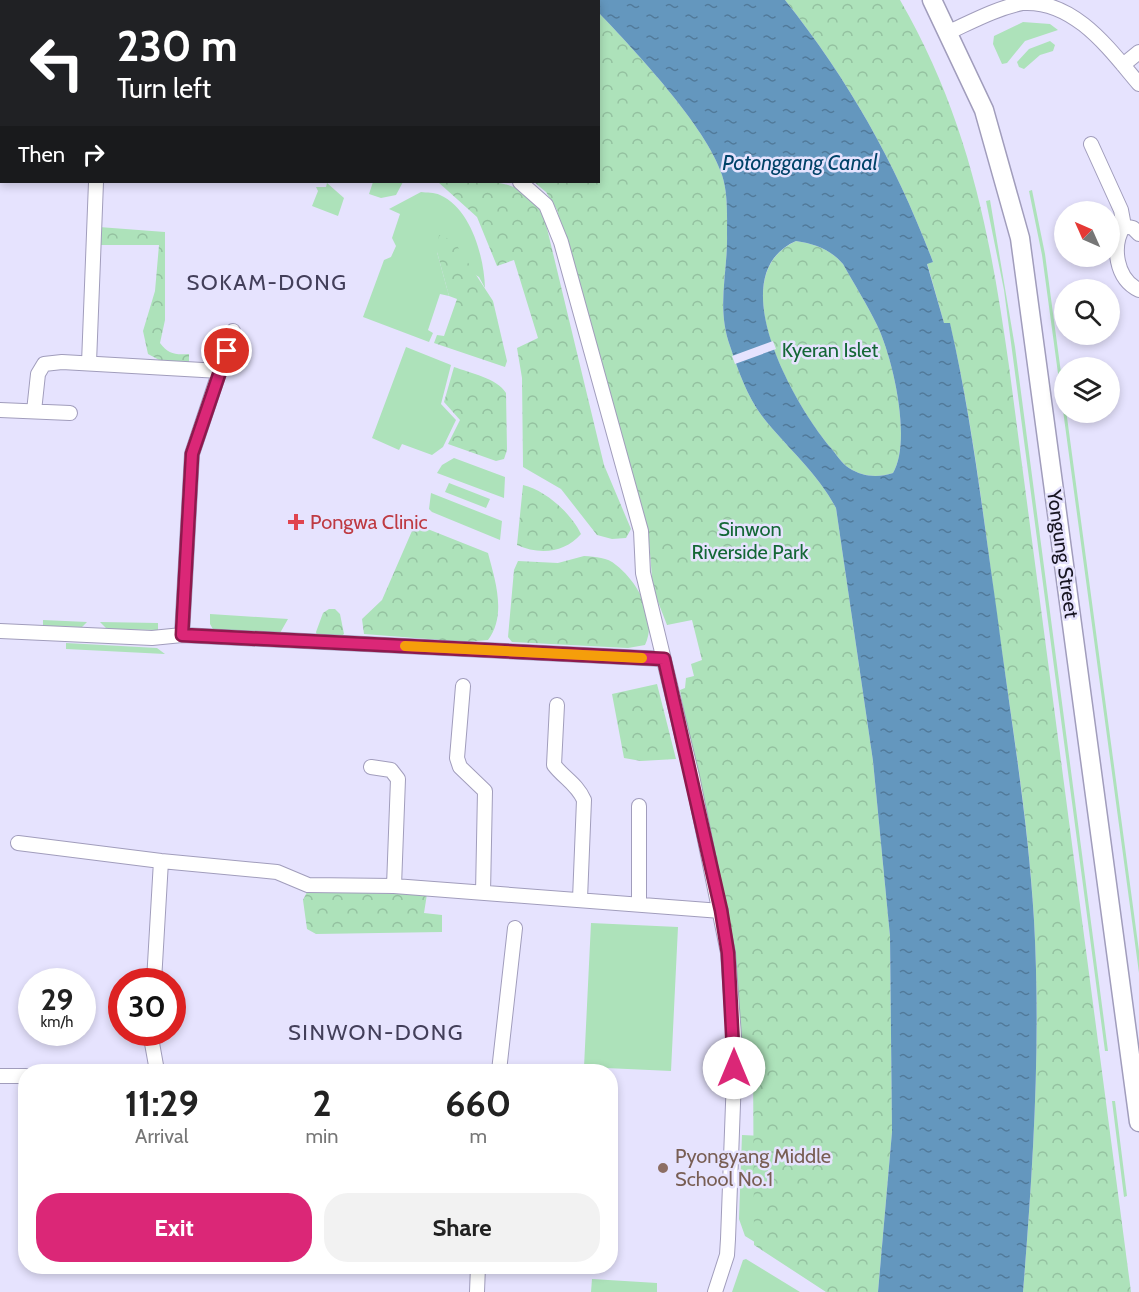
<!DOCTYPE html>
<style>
:root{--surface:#fff;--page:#f2f2f2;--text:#222;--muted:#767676;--accent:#db2777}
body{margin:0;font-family:Cabin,sans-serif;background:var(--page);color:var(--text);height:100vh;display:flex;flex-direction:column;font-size:22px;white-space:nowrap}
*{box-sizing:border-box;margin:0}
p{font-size:20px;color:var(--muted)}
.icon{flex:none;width:33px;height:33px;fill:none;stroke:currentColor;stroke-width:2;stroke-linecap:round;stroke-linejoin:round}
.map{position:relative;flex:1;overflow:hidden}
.panel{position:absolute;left:18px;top:1064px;width:600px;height:210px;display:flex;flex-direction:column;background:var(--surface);border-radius:24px;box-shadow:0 3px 9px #0003}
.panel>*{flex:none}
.hud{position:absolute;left:0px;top:0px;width:600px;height:183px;box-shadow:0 3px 9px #0003;background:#202124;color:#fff;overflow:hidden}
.needle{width:39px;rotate:315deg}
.fabs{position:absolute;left:1054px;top:201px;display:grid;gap:12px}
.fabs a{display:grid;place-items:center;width:66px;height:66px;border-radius:50%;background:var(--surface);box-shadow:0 3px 9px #0003;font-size:30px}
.speed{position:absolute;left:18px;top:968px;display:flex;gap:12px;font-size:30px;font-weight:700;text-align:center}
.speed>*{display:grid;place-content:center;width:78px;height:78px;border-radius:50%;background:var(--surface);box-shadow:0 3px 9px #0003;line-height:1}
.speed small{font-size:15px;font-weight:400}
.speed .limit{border:9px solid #d22;background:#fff;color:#111}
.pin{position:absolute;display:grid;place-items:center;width:51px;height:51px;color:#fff;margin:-26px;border:3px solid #fff;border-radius:50%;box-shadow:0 2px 6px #0007}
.me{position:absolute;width:66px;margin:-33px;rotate:0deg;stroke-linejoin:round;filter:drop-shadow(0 0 4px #0008)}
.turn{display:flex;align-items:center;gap:21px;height:126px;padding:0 18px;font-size:27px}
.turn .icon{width:78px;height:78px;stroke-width:2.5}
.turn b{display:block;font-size:42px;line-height:51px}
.then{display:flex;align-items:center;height:57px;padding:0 18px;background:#0003;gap:12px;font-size:22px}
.eta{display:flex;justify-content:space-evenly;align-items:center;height:102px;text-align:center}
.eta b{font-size:36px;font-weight:700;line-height:42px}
.primary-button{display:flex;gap:12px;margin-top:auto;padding:12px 18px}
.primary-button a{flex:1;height:69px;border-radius:24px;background:var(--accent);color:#fff;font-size:24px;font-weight:700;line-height:69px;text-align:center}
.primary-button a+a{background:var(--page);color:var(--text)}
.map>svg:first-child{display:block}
.grass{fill:#ade2ba}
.forest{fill:url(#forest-crowns)}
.water{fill:url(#water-ripples);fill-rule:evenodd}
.pier{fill:#e6e3fe}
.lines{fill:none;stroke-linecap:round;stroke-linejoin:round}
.minor-casing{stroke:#a19dbc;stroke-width:16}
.major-casing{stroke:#a19dbc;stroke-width:21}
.minor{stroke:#fff;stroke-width:14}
.major{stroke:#fff;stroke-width:18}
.route-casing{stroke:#8e194d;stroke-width:15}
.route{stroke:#db2777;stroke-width:10}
.slow{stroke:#f59e0b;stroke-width:10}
.health-dot{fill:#e0444e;stroke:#e6e3fe;stroke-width:2}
.education-dot{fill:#8d6e63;stroke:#e6e3fe;stroke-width:2}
.labels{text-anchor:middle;stroke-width:5;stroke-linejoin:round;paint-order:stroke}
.park-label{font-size:20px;fill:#146736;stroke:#e6e3fe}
.health-label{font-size:20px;fill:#be3a42;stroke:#e6e3fe;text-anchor:start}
.street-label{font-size:20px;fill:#171521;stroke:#e6e3fe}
.education-label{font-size:20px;fill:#785e54;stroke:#e6e3fe;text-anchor:start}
.water-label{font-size:21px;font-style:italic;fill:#004268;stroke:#e6e3fe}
.quarter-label{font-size:22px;letter-spacing:1.5px;fill:#433f5a;stroke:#e6e3fe}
</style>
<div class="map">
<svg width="1139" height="1292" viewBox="0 0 1139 1292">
<defs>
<pattern id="forest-crowns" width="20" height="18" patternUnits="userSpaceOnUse" patternTransform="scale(1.5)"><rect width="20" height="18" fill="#ade2ba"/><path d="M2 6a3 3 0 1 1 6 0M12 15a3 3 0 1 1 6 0" fill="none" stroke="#94c1a0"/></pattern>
<pattern id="water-ripples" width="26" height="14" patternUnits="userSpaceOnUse" patternTransform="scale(1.5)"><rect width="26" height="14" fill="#6497be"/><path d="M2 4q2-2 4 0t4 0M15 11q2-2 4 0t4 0" fill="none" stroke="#517a9a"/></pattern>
</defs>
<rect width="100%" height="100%" fill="#e6e3fe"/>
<path class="grass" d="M1023,22l27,2 8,6 -33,11 -18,22 -5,1 -9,-20 1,-8z
M1050,41l5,4 -2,6 -13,4 -16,14 -5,-2 -2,-5 12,-13z
M373,182h30l-7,13 -15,3 -12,-4z
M327,183l17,15 -6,18 -26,-10 6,-15 -2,-4h10z
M1032,190l13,64 94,697v22l-97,-718 -13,-64z
M421,192c6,1 13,0 19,3 31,14 44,61 45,93l-6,-11 -42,-25 12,44 -9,-2 -12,36 5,3 -4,9 -66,-25 21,-57 7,-3 5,-11 -4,-8 8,-24 -11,-5z
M990,200l25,147 93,704h-3l-101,-761 -18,-89z
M406,347l45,18 -10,39 15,16 -13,27 -11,8 -30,-11 -3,6 -27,-12z
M454,458l51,19 -1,21 -67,-25 5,-8z
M449,483l41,16 -4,9 -41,-16z
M431,493l71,28 -2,19 -68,-28 -3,-3z
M210,614l78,5 -8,14 -66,-2 -4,-7z
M43,620l44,2 -5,5 -39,-1z
M100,622l58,1v7l-51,-1z
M66,643l91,5 8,6 -99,-5z
M591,923l87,4 -7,144 -87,-4z
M1112,1101h3l12,95 -3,1z
M742,1135l21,1 -5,108 -13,-8 -6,-17z
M746,1259l54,33h-68l11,-32z
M592,1279l65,4v9h-66z"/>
<path class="forest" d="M363,0h222l2,1h-224z
M785,0h115c68,118 90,232 109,366l122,926h-108c10,-124 18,-247 11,-372 -6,-104 -24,-208 -38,-311 -13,-96 -24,-191 -46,-285l-6,-1 -17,-60 6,-1c-37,-98 -83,-180 -148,-262z
M599,13c36,38 107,113 123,162 6,18 5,40 5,59 1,39 -11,73 3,112 8,24 17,50 32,70 25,32 55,56 74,92l37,253 17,175 2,196 -14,160h-52l-72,-47 -1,-189 -11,-1 -45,-275 -17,-90 5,-2 1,-10 8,-2 -3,-12 11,-4 -10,-40 -25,5 -14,-36 -5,-59 -91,-320 -11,-18 -12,-10h64z
M438,182c44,0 86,-10 107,38l59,245 27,64 -5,9 -14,1 -15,-4 -36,-46 -38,-22 -1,-89 -5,-30 21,-10 -24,-78 -17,6 -20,-49z
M99,227l66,5v88l-5,23c8,11 15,12 29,11v8h-26l-15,-8 -5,-23 12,-40 4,-46h-60z
M439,235l15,6 39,60 14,60 -2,6 -71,-24 3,-8 7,1 13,-37 -8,-3 -12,-44z
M796,241c19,3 34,8 47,23 11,20 24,40 34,61 16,33 35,116 16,148 -15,5 -30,4 -44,-5 -7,-4 -13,-14 -18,-20 -35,-41 -112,-172 -35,-207z
M454,367c16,6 43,11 52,26l1,57 -3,9 -8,2 -48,-17 12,-24 -16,-18z
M523,485c22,5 48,28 58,49 -16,19 -42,21 -64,11z
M415,524l73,29c7,27 19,62 0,87l-22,2 -102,-8 -2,-15 20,-19z
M584,556c12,1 23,1 32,9 22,17 42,53 29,80l-17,3 -116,-6 -4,-5 6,-67 4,-9 40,2z
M329,609h6l5,5 4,20 -4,3 -23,-1 -1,-4 7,-19z
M657,684l19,75 -35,2 -17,-3 -12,-64z
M307,892l120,2 -3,19 18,2v17l-126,2 -9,-5 -4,-29z"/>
<path class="water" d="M585,0h200c65,82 111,164 148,262l-6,2 17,59h6c22,96 33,193 47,290 13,102 31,204 37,307 7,125 -1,248 -11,372h-145l14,-160 -2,-196 -17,-175 -37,-253c-19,-36 -49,-60 -74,-92 -15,-20 -24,-46 -32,-70 -14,-39 -2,-73 -3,-112 0,-19 1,-41 -5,-59 -16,-49 -87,-124 -123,-162l-1,-11zM796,241c19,3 34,8 47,23 11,20 24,40 34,61 16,33 35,116 16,148 -15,5 -30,4 -44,-5 -7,-4 -13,-14 -18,-20 -35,-41 -112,-173 -35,-207z"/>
<path class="pier" d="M773,341l3,8 -41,15 -3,-8z"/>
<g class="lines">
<defs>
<path id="minor" d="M47,0l11,2
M949,32c24,-11 48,-24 74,-29 52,-3 87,47 116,81
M1123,65l16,-13
M1091,144l30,66 3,16 9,2 6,6
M520,182l26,23 15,37 80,289 2,42 49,203 36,177 7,97 -7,189 -1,16 -12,37
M1124,226c-13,20 -8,53 15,64
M89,363l7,-181
M0,410l70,3
M34,411l4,-37 6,-10 18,-2 158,9
M0,631l152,7 30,-3 482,24
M182,635l10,-181 41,-123
M463,686l-6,72 3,9 25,24 -2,102
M557,705l-3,60c10,13 23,19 30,35l-4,99
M371,767l20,3 7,9 -4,107
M639,806v98
M18,843l143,18 116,11 31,13 86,1 327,25
M154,981l7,-120
M150,1032l7,39
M499,1071l16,-143
M0,1076h26
M477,1292l1,-26"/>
<path id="major" d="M932,0l52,110 36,128 119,884"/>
</defs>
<use href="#minor" class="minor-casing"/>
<use href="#major" class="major-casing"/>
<use href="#minor" class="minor"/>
<use href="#major" class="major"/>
</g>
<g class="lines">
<defs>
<path id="route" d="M227,351l-35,103 -10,181 482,24 57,251 7,43 6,115"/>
</defs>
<use href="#route" class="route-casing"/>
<use href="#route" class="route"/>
<path class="slow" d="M405,646l237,12"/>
</g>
<path class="health-dot" d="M293 513h6v6h6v6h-6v6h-6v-6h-6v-6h6z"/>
<circle class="education-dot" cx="663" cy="1168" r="6"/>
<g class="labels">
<g class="park-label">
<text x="830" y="357">Kyeran Islet</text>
<text x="750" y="536">Sinwon<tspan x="750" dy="23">Riverside Park</tspan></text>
</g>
<g class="health-label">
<text x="310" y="529">Pongwa Clinic</text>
</g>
<g class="street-label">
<text transform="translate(1063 554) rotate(82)" y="7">Yongung Street</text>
</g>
<g class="education-label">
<text x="675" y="1163">Pyongyang Middle<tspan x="675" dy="23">School No.1</tspan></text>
</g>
<g class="water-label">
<text x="800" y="170">Potonggang Canal</text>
</g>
<g class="quarter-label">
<text x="267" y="290">SOKAM-DONG</text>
<text x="376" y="1040">SINWON-DONG</text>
</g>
</g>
</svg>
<div class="fabs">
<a><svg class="needle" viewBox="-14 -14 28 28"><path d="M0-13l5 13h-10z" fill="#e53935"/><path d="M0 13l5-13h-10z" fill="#767676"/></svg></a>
<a><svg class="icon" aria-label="search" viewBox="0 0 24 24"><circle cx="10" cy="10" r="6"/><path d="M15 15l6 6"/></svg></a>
<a><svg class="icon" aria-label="layers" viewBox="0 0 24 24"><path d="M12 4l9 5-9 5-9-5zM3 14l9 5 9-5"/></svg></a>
</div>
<div class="speed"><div>29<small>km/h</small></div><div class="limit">30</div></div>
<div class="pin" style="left:227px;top:351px;background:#d93025"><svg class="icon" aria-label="arrive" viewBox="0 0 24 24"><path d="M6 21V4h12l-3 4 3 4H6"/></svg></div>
<svg class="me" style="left:734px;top:1068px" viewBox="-20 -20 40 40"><circle r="19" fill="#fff"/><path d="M0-13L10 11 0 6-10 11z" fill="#db2777"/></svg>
<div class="hud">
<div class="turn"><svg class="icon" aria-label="left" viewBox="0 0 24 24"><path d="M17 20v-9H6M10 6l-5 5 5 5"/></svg><div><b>230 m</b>Turn left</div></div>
<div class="then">Then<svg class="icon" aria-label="right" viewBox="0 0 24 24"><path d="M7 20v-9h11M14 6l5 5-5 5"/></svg></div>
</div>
<section class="panel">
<div class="eta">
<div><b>11:29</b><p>Arrival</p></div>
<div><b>2</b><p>min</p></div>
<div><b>660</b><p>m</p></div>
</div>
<div class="primary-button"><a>Exit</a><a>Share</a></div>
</section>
</div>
